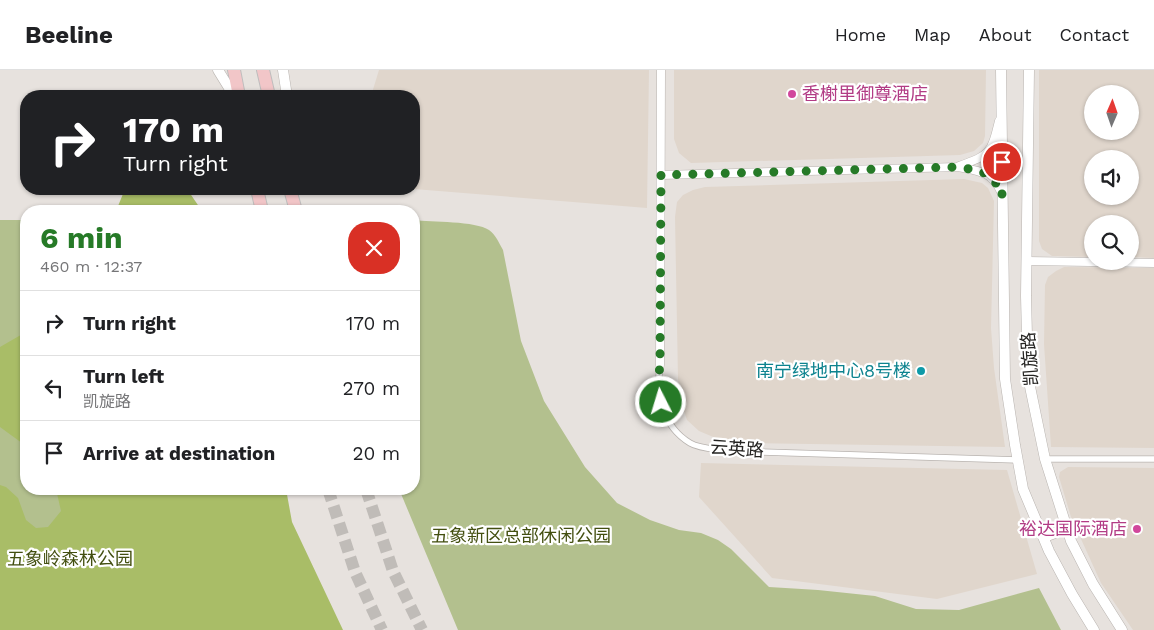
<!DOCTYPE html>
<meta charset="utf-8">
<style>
:root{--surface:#fff;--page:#f6f6f6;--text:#202124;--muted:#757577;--line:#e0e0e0;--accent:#267a27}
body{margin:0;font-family:"Work Sans","Noto Sans SC",sans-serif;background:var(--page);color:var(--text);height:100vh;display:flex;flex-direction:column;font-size:19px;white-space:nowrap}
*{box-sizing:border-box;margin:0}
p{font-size:16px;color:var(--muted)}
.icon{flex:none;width:28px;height:28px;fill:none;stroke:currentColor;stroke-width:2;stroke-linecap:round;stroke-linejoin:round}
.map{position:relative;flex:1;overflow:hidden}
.side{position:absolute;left:20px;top:135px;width:400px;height:290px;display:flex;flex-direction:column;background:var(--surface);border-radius:20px;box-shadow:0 1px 4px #0004}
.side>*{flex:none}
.guide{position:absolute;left:20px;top:20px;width:400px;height:105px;border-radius:20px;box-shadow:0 1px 4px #0004;background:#202124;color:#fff;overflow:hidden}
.needle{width:32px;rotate:2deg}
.buttons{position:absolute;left:1084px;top:15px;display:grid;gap:10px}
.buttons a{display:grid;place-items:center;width:55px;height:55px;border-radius:50%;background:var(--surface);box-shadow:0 1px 4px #0004;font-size:25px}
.pin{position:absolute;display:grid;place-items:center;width:42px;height:42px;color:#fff;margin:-21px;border:2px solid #fff;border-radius:50%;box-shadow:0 1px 5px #0007}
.me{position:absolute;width:55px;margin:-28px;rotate:355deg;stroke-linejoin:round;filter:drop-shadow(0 0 4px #0008)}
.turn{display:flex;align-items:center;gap:18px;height:105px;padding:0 20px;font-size:22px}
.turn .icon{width:65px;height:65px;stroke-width:2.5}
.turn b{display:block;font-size:35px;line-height:42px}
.round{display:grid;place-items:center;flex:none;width:52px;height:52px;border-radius:20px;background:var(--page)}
.summary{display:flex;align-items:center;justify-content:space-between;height:85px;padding:0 20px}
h1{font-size:30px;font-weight:700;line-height:38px;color:var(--accent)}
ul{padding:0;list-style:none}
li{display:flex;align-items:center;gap:15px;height:65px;padding:0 20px;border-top:1px solid var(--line)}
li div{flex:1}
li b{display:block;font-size:19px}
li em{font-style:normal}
header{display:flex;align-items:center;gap:30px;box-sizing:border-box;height:70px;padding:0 25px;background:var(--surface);border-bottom:1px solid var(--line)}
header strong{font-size:24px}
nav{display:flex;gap:28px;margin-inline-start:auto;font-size:18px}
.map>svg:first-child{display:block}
.built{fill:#e0d6cc;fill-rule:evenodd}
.green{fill:#b3c08e}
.forest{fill:#a9bd67}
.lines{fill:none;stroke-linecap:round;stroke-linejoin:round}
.trunk-tunnel{stroke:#c0bcb8;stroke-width:12;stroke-dasharray:12 6;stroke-linecap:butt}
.pedestrian-casing{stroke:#b9b4b0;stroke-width:7}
.minor-casing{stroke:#b9b4b0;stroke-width:9}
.tertiary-casing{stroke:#b9b4b0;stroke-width:11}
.trunk-casing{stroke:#bebdbd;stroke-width:14}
.pedestrian{stroke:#fff;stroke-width:5.5}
.minor{stroke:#fff;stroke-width:8}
.tertiary{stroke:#fff;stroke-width:10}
.trunk{stroke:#f2c6c8;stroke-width:12}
.route{stroke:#267a27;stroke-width:9;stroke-dasharray:0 16.2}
.hotel-dot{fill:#d1479c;stroke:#fff;stroke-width:2}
.culture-dot{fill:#0f9aa8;stroke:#fff;stroke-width:2}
.labels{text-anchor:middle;stroke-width:4.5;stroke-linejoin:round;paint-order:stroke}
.hotel-label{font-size:18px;fill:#b23c85;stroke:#fff;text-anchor:start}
.street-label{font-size:18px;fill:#252422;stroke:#fff}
.culture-label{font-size:18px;fill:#0d838f;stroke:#fff;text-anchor:end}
.park-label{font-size:18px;fill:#434f10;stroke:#fff}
</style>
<header>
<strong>Beeline</strong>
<nav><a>Home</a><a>Map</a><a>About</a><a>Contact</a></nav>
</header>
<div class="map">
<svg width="1154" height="560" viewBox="0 0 1154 560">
<rect width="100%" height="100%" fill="#e7e2de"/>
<path class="built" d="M379,0h270l-2,138 -233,-19v-93h-43z
M674,0h312l-1,66 -2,7 -9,8 -14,4 -269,8 -12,-10 -5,-14z
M1039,0h115v188l-24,-1v-33h-38v33l-40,-1 -10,-7 -3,-8zM1092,24h38v37h-38zM1092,89h38v37h-38z
M964,109l18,4 6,5 6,13 -3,127 3,40 11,79 -258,-4 -29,-4 -19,-8 -12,-11 -6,-18 -3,-23 -3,-162 2,-15 6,-7 10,-5 12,-3z
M1064,197l90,1v180l-103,-1 -7,-103 1,-59 3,-8 8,-6z
M701,393l306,7 30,104 -100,25 -165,-21 -73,-81z
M1068,397l86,1v162h-21l-32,-47 -30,-66 -12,-40 1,-5z"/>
<path class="green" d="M0,150h26v269h119l-145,141z
M414,150c17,2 62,1 75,10 7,5 10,13 14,20l18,91 23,60 41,66 32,36 33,17 29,10 22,3 17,7 13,9 38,38 49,3 57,6 41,13 43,1 80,-22 22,42h-603l-59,-141h15z"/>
<path class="forest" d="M125,119h62l15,22h-86z
M26,262v114l-26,-19v-80z
M0,415l6,2 12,11 8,22 10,8 12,-1 13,-16 -5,-22h230l6,33 51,108h-343z"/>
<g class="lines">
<path class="trunk-tunnel" d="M328,419l27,83 27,58
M366,419l27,82 29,59"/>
<defs>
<path id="pedestrian" d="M660,295c-4,29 2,61 30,78 10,6 26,6 38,8l290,9
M1045,389h109"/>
<path id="minor" d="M959,96c31,-11 32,-12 40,-45
M661,105l297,-8c20,4 34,4 43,25
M1027,191l127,2
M660,295l1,-295"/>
<path id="tertiary" d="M218,0l16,26
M283,0l4,26
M1001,0l4,309 10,66 8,44 26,62 23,43 22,36
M1029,0l-3,226 2,81 17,82 26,82 22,43 29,46
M1044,467l22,-8"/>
<path id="trunk" d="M234,0l5,26
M263,0l6,26
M257,119l5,22
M290,119l6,22"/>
</defs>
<use href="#pedestrian" class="pedestrian-casing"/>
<use href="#minor" class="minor-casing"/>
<use href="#tertiary" class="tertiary-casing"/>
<use href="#trunk" class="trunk-casing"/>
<use href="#pedestrian" class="pedestrian"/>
<use href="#minor" class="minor"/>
<use href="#tertiary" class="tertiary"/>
<use href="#trunk" class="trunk"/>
</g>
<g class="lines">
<path class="route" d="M661,332l-3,-20 2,-17 1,-190 297,-8c23,4 35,4 44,29v-34"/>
</g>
<g class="hotel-dot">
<circle cx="792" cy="24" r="5"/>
<circle cx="1137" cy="459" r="5"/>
</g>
<circle class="culture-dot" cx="921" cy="301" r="5"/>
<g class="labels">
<g class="hotel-label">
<text x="802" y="30">香榭里御尊酒店</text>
<text x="1127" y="465" text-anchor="end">裕达国际酒店</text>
</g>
<g class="street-label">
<text transform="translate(1030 289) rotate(-94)" y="6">凯旋路</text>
<text transform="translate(737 379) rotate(4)" y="6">云英路</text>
</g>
<g class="culture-label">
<text x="911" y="307">南宁绿地中心8号楼</text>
</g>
<g class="park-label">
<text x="521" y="472">五象新区总部休闲公园</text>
<text x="70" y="495">五象岭森林公园</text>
</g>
</g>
</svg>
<div class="buttons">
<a><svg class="needle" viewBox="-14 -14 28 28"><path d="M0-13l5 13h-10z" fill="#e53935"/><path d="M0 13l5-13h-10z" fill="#757577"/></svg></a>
<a><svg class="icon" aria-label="sound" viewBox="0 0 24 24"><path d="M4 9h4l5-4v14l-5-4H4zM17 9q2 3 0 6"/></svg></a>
<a><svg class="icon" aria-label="search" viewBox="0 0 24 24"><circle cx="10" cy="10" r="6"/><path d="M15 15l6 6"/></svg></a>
</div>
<div class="pin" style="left:1002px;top:92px;background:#d93025"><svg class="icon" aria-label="arrive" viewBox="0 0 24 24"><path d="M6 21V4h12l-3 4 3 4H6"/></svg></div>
<svg class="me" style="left:661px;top:332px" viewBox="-20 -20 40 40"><circle r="17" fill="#267a27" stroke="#fff" stroke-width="3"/><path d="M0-11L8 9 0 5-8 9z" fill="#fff"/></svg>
<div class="guide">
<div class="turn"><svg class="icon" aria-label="right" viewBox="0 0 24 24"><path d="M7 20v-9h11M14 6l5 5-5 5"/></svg><div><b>170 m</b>Turn right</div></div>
</div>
<section class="side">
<div class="summary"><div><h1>6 min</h1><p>460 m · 12:37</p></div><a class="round" style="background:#d93025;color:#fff"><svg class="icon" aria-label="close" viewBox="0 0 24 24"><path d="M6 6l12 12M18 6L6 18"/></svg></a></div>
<ul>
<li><svg class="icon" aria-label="right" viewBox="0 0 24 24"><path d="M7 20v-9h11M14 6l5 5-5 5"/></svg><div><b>Turn right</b></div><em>170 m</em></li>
<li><svg class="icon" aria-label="left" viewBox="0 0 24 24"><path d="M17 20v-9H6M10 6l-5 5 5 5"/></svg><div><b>Turn left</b><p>凯旋路</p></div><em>270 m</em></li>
<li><svg class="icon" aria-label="arrive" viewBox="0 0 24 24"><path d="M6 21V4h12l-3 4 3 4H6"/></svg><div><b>Arrive at destination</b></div><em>20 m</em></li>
</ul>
</section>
</div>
